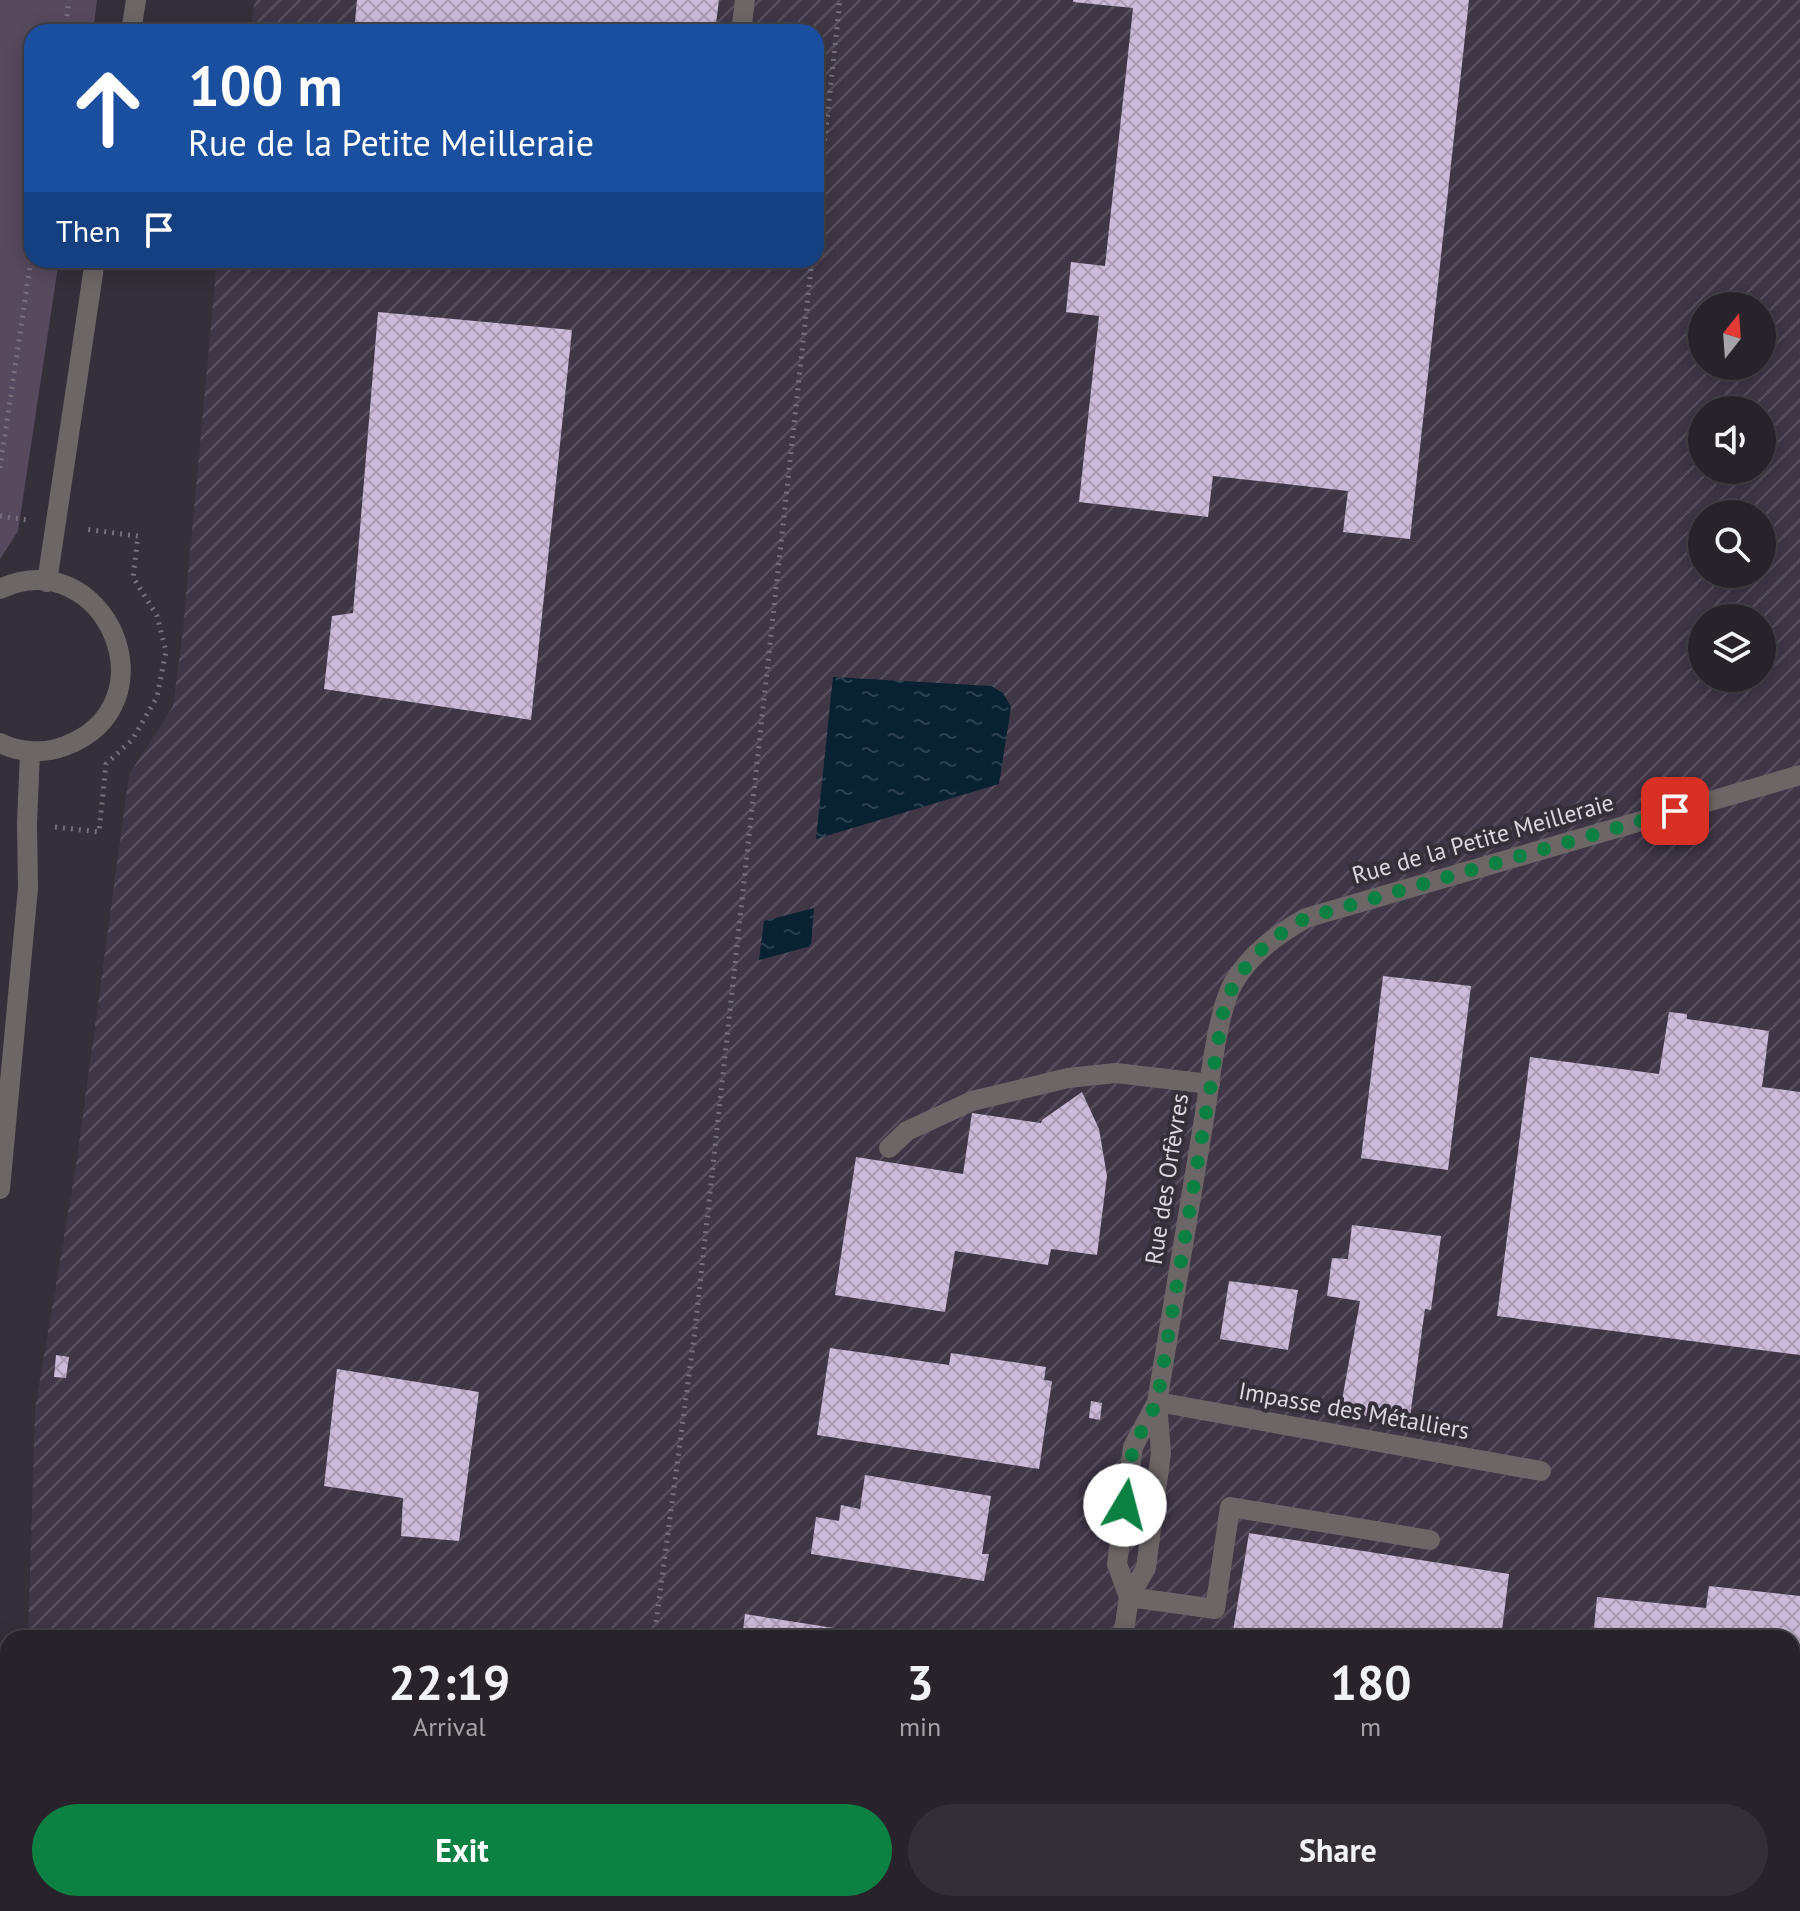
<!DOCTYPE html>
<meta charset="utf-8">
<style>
:root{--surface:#28232b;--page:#342f37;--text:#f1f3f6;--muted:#a5a4a9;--line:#444047;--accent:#0b8043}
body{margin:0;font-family:"PT Sans",sans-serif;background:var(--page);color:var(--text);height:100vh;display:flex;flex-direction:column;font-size:30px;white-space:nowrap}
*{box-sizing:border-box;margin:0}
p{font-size:26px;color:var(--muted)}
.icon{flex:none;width:44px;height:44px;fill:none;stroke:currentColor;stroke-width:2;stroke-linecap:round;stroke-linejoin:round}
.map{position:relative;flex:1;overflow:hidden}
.side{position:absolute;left:0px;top:1630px;width:1800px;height:282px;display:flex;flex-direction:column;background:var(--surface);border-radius:24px 24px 0 0;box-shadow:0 4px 20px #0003,0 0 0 2px var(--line)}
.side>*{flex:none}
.guide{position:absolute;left:24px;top:24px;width:800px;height:244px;border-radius:24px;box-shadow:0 4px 20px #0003,0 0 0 2px var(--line);background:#1a4fa0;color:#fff;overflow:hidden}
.needle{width:52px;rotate:17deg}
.tools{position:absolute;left:1688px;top:292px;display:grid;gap:16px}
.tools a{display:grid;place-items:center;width:88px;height:88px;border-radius:50%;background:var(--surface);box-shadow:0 4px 20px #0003,0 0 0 2px var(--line);font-size:40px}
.pin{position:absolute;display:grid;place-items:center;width:68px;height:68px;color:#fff;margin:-34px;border-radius:16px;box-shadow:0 4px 12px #0006}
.me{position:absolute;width:88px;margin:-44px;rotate:8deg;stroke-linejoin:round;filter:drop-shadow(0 0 6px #0008)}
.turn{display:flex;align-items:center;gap:28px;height:168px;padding:0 32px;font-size:36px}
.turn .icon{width:104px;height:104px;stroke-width:2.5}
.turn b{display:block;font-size:56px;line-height:68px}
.then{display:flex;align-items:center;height:76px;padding:0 32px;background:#0003;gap:16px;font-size:30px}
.eta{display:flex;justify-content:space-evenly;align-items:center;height:136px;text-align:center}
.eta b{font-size:48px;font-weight:700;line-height:56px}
.primary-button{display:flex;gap:16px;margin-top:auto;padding:16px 32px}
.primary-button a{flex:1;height:92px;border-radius:48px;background:var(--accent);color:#fff;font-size:32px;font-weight:700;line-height:92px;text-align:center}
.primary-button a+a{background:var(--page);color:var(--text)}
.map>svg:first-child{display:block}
.industrial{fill:url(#industrial-furrows);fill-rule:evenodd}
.green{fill:#564a5f}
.water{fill:url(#water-ripples)}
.building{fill:url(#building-cross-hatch)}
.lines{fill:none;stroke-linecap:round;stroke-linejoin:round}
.path{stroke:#757079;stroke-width:5;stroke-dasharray:2 6;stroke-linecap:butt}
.minor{stroke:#6d6667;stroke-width:20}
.route{stroke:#0b8043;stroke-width:14;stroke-dasharray:0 25.2}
.labels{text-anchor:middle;stroke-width:8;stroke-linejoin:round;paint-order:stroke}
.street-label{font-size:24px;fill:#dcd8df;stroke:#352f39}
</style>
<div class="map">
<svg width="1800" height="1911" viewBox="0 0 1800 1911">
<defs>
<pattern id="industrial-furrows" width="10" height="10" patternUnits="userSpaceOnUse" patternTransform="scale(2)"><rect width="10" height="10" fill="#3f3646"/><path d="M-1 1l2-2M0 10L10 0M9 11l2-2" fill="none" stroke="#5a5260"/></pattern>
<pattern id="water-ripples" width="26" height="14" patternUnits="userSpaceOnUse" patternTransform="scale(2)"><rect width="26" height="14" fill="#082232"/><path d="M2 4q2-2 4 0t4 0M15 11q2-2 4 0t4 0" fill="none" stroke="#2b414f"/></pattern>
<pattern id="building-cross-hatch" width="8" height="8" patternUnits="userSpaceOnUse" patternTransform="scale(2)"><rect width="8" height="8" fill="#cbbad8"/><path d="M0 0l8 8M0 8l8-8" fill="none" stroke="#a99cb3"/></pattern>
</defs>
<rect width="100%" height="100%" fill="#352f39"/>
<path class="industrial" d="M255,0h1545v1911h-1781v-7h1773v-266h-1764l7,-228 42,-251 52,-384 44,-69 9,-68 35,-378h599v-228h-566zM1702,306h60v60h-60zM1702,410h60v60h-60zM1702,514h60v60h-60zM1702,618h60v60h-60z"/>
<path class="green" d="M0,0h97l-4,32h-61v228h27l-41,271 -18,28z
M0,1726h8v178h11v7h-19z"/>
<path class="water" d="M833,677l158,9 12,7 8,14 -12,77 -183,55z
M814,908l-3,38 -52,14 5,-39z"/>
<path class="building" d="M357,0h362l-4,32h-361z
M1073,0h396l-59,539 -67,-7 5,-41 -135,-15 -5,41 -129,-15 20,-186 -33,-4 5,-50 34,4 28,-258 -60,-6z
M378,312l194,18 -41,390 -207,-31 8,-73 21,-3z
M1383,976l88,10 -23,184 -87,-12z
M1669,1012l18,2v5l82,12 -7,56 38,5v263l-303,-39 33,-259 129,17z
M1082,1092l17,37 8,47 -10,79 -46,-6 -3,16 -93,-14 -10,61 -110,-17 21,-138 107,17 9,-61 69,10 1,-3z
M1352,1225l89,11 -10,74 -6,-1 -16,115 -69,-13 20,-110 -33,-5 5,-38 16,1z
M1229,1281l69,9 -10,60 -68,-11z
M830,1348l119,17 2,-12 95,14 -2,13 8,1 -13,88 -222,-34z
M56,1355l13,2 -3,21 -12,-1z
M337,1369l142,23 -20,149 -58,-5 2,-38 -79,-12z
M1091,1401l11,2 -2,17 -11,-2z
M865,1475l126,21 -9,58h7l-5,27 -173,-27 5,-37 23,4 2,-16 19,4z
M1249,1533l260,41 -8,64h-222l-46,-7z
M1709,1586l91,10v134l-8,-1v-91h-199l4,-41 109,11z
M745,1614l140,22v2h-143z
M823,1904h140v7h-141z
M1509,1904h251l-1,7h-251z"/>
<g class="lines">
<path class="path" d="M65,32l4,-32
M816,220l24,-220
M0,468l32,-215
M0,516l27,4
M55,827l44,5 7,-68 26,-24 25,-43 9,-46 -9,-35 -24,-39 5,-41 -54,-7
M654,1638l41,-308 117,-1070
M619,1911v-7"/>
<path class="minor" d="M131,32l5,-32
M741,32l4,-32
M47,582l48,-322
M0,589c104,-48 176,115 65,157 -21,8 -45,7 -65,-3
M889,1148l18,-17 65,-30 96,-23 48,-5 94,11
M0,1189l28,-301 -1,-65 3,-71
M1157,1402l384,69
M1129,1597l86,12 15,-102 200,33
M1129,1597l-12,-33 16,-117 24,-45
M1123,1638l6,-41 17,-29 4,-31 11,-84 -4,-51c16,-97 32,-193 48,-289 5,-33 13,-105 29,-131 17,-29 44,-48 72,-64l494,-143
M1080,1911l1,-7"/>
</g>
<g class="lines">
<path class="route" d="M1125,1505l8,-58 24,-45 67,-395c15,-42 44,-68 82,-89l369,-107"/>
</g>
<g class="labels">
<g class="street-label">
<text transform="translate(1483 839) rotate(-16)" y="8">Rue de la Petite Meilleraie</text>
<text transform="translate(1167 1179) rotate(-81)" y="8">Rue des Orfèvres</text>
<text transform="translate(1354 1411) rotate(10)" y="8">Impasse des Métalliers</text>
</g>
</g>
</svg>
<div class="tools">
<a><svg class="needle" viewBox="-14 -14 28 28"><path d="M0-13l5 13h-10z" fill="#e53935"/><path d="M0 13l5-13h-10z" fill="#a5a4a9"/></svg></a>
<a><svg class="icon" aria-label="sound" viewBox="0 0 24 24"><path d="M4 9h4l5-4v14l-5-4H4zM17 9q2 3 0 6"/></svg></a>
<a><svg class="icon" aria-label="search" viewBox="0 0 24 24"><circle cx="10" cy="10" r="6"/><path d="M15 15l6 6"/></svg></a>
<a><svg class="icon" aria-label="layers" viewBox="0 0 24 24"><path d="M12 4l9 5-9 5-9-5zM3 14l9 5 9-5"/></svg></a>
</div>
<div class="pin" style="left:1675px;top:811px;background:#d93025"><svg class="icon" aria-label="arrive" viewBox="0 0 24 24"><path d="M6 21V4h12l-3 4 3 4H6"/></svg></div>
<svg class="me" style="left:1125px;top:1505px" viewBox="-20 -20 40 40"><circle r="19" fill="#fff"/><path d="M0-13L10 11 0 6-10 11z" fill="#0b8043"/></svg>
<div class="guide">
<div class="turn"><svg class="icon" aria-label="ahead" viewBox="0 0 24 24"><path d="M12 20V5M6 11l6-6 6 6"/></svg><div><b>100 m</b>Rue de la Petite Meilleraie</div></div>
<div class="then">Then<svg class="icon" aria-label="arrive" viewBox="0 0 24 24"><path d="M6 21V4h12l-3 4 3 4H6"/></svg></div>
</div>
<section class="side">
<div class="eta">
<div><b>22:19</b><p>Arrival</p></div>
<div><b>3</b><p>min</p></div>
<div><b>180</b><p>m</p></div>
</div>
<div class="primary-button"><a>Exit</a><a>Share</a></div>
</section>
</div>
